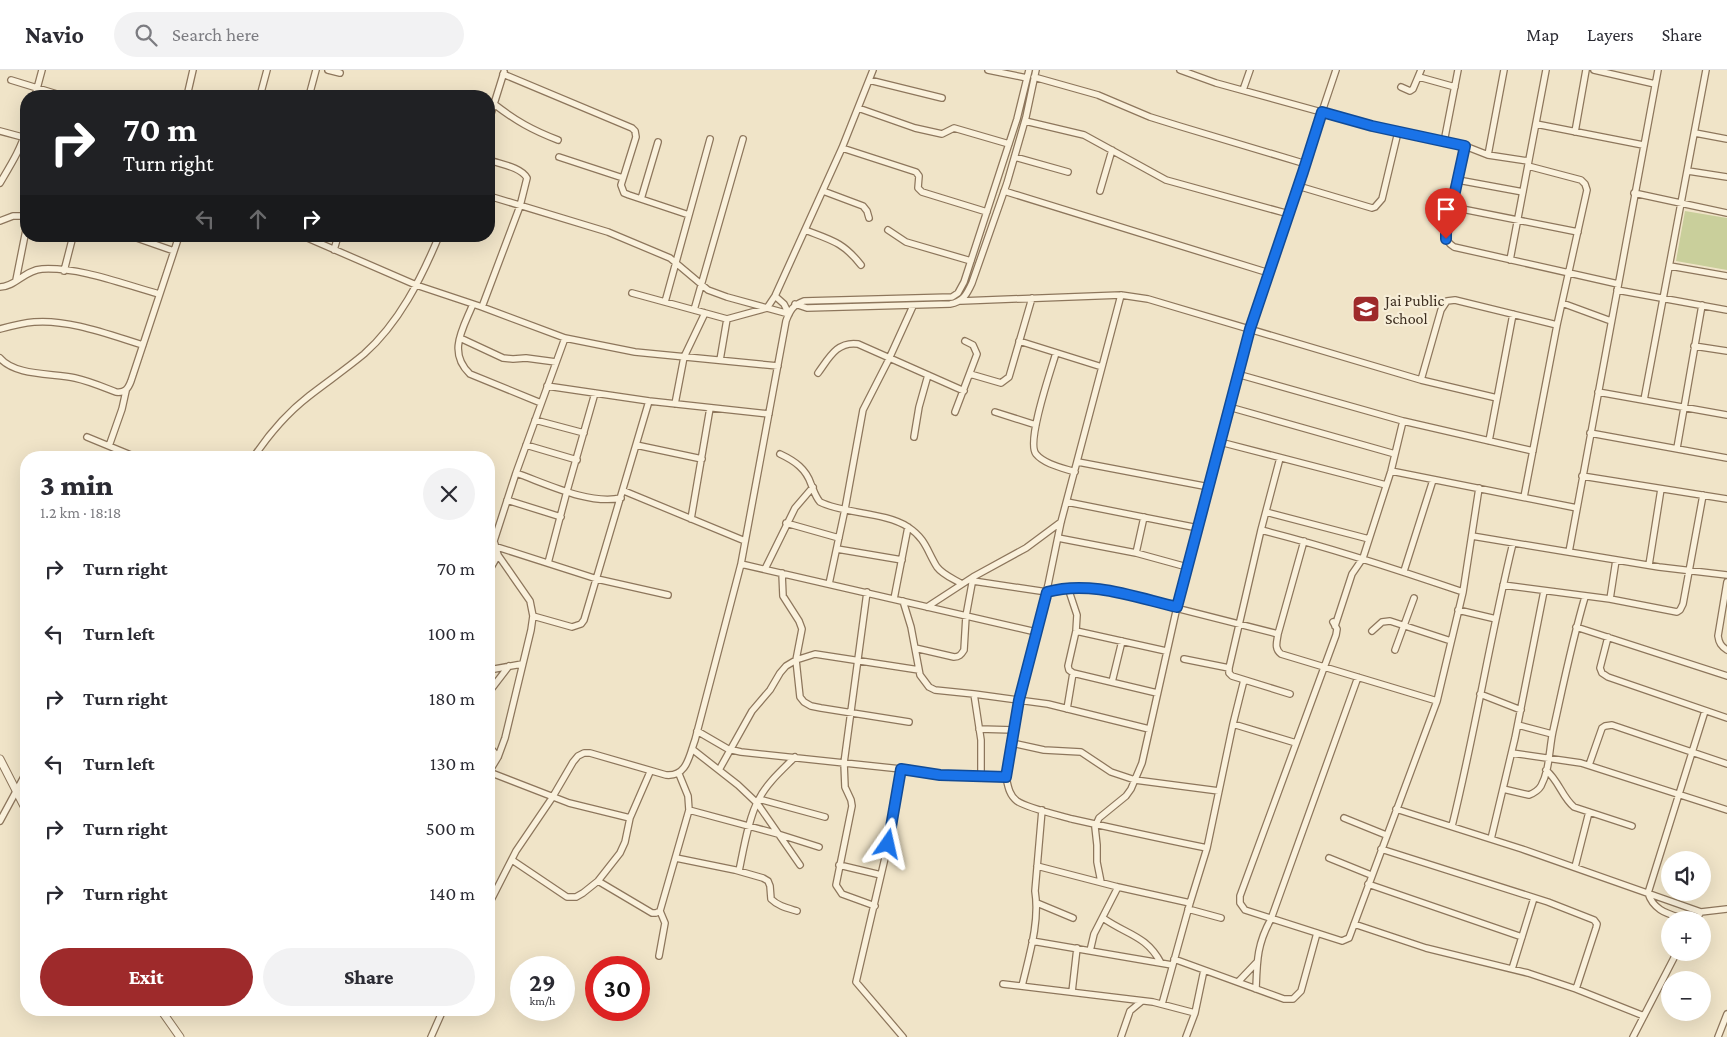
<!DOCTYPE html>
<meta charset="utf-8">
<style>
:root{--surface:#fff;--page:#f2f2f3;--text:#2b2b33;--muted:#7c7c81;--line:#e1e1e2;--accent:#9e2a2b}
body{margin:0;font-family:"Crimson Pro",serif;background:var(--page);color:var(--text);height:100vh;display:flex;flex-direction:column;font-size:19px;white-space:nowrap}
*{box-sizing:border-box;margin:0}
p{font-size:16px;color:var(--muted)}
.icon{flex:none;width:28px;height:28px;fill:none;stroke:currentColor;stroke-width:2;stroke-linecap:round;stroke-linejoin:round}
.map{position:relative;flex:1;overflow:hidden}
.drawer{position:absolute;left:20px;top:381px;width:475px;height:565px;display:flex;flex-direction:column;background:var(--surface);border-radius:20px;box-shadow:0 5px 20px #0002}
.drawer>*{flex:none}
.guide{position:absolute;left:20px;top:20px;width:475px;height:152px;border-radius:20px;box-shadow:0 5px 20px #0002;background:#202124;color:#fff;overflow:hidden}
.tools{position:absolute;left:1661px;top:781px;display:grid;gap:10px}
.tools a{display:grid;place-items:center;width:50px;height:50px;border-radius:50%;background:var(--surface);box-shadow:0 5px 20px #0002;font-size:25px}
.speed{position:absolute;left:510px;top:886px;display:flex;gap:10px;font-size:25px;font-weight:700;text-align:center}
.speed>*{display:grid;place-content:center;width:65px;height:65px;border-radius:50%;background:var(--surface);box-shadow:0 5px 20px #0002;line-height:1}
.speed small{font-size:12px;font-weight:400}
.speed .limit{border:8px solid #d22;background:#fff;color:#111}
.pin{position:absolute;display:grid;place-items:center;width:42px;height:42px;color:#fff;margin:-51px -21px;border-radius:50% 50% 50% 0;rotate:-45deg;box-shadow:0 0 5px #0007}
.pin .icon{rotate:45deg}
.me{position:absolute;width:55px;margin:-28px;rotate:11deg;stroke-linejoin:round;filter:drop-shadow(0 0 4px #0008)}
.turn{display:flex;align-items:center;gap:18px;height:105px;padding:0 20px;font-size:22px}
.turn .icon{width:65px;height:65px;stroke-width:2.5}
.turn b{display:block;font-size:35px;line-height:42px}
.lanes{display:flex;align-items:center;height:48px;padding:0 20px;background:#0003;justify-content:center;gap:25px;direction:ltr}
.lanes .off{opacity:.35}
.round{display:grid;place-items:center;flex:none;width:52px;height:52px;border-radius:26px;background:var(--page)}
.headline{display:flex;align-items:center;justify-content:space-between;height:85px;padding:0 20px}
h1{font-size:30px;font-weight:800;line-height:38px}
.action{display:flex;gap:10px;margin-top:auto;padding:10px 20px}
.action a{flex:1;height:58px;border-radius:30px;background:var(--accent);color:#fff;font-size:20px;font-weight:800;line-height:58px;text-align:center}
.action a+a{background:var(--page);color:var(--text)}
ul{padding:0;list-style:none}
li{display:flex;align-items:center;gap:15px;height:65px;padding:0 20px}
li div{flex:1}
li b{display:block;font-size:19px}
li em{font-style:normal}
header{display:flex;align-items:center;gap:30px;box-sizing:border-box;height:70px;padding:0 25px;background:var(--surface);border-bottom:1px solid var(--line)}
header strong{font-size:24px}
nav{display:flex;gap:28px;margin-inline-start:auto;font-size:18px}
.search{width:350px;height:45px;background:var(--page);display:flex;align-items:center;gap:12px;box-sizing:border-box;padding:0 18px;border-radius:28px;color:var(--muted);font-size:19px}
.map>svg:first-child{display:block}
.green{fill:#c9cf9b}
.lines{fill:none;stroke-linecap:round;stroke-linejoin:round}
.minor-casing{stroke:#8d765c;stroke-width:8}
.tertiary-casing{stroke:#8d765c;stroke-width:9}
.minor{stroke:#faf1dc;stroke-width:5.5}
.tertiary{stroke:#faf1dc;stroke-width:7}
.route-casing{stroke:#114b97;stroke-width:12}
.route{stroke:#1a73e8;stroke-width:9}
.labels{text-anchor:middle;stroke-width:4.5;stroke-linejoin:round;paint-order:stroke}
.poi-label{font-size:16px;fill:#3d2e20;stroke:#f7eed8;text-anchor:start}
</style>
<header>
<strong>Navio</strong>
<div class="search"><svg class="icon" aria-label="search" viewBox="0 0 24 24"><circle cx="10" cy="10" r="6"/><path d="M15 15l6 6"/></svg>Search here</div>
<nav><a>Map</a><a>Layers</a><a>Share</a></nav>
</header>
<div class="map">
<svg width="1727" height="967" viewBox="0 0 1727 967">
<rect width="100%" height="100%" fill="#f0e4c8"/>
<path class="green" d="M1685,141l42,7v52l-51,-9z"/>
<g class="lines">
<defs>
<path id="minor" d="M328,0l12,3
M988,0l39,8
M1180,0l36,13 156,43 93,20 23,9 40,6
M1594,0l61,14
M503,4l129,54 3,3 1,6 -15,48 3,8 5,2 60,20
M1034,7l64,18 52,22 29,9 127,38
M1419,7l36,10
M11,10l49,15
M869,10l73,18
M1401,17l9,4 3,-2 8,-19
M1243,20l7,-20
M35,26l7,-26
M187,26l6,-26
M260,26l7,-26
M309,26l7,-26
M494,34c22,17 38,26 64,36
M858,38l57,20 27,6 12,-6 55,16
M489,50l15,-48
M1025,51l59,14 82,45 123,34
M1536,54l107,21
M0,61l26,7
M1575,62l11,-62
M1695,63l32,6
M1444,72l14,-72
M1465,76l-19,87c0,7 2,10 8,14l164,37
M842,78l74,24 3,4 -1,12 4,4 65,20
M1488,85l16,-85
M559,87l64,21
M1015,87l53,15
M1688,101l39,6
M1458,110l65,12
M0,113c10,-17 21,-34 26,-53
M1298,116l74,22 3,-1 7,-8 16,-67
M823,121l40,15 4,5 2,7
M1004,121l265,82
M1100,121l12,-41
M1634,123l93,20
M489,126l119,36 62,26 38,32 19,7 62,17
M641,129l17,-57
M1452,137l126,25
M0,151l13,-5h13
M805,160c26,10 38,12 56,35
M888,160l18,12 65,19
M131,166l43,15
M303,166l113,49 66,22 83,31 70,14 143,14
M334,180l4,-14
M1510,190l36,-190
M1670,196l57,10
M64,201l9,-35
M16,210l10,-50
M0,217c15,0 25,-17 42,-18 39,-2 80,15 117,25
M1617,220l110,20
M632,223l95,26 40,-11 8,-12 67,-148 31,-78
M1121,225l-60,227 -13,63 -29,115 -13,77c2,9 3,18 11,24 10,7 41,14 55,18 45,10 90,20 135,29
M775,226l9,8 5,10
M961,231l160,-6 27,4 273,81 76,18
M665,232l45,-163
M1562,233l49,18
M473,234c-10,25 -26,48 -3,70l71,29
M795,234l12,4 143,-4c13,-2 17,-10 22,-21l35,-100 19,-66 10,-47
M482,237l38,-101 7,-28c-6,-11 -27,-14 -38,-18
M694,240l49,-171
M0,259c11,-3 22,-6 34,-7 35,-3 76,13 109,23
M460,268l43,20 10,1 13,-1 30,4
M1019,271l83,26
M1694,276l33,5
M1056,283c-5,17 -30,89 -20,101 8,10 27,14 39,18
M0,288c15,18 53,15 75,20 14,3 28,9 41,14 9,1 12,-3 15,-11l48,-145
M720,290l7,-41
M818,303c11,-15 19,-32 40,-29l106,47
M970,304l31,9 8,-6 23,-79
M1237,304l166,47 130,30
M1421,310l20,-70 6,-9 8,-1 102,25
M547,316l102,15 120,13
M1598,322l129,23
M1644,330l62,-330
M675,334l9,-47 21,-44
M1229,337l166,47
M955,342l22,-58 -4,-9 -8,-4
M995,342l41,13
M535,350l49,13
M1590,363l137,25
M87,367l51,21
M914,367l5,-30 9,-32
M1489,371l24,-127
M1220,372l166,43
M526,375l51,15
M636,375l66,14
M109,376l13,-37 4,-18
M1677,378l25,-143
M780,384c15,7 26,15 31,30 3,7 4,12 9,18 24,12 65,10 88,25 18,12 19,24 29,40 6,8 17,12 25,17
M253,388c16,-24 34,-45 56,-62 18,-14 37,-27 55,-42 35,-31 57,-75 75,-118
M1280,388l-19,72 -32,138v5l3,3 58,18
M1078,392l131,25
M1391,401l186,37
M516,403c31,11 73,32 105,25
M1582,406l145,23
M624,421l121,50
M1524,427l33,-172 30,-135 -2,-6 -4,-4 -53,-14
M507,430l54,17
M1067,432l131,26
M1266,442l103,27
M691,449l19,-111
M786,453l53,15
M1261,460c68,17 135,39 202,62
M1472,466l187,31 68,8
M1058,468l78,15 51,14
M1304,471l-26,93c-1,8 -4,14 3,20l156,47
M494,476l103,33 71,16
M837,479l65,11
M1569,482l89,-482
M1136,483l8,-36
M548,493l19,-72 28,-98
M741,494l295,68
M1649,495l12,-76
M765,499l30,-61 18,-21
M489,501l9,-16
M1404,501l29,-91
M782,503l1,23 16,25 3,8 -6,31 4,37 4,5 7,4 10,2 88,14
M973,511l74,11 21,-4h21l16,2 173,44
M1727,512l-9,54c1,7 3,10 9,14
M829,514l16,-75 18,-99 25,-49 25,-55
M1503,515l107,14 67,13 3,-2 3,-6 20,-109
M1068,518l9,27 -1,16 -8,35 1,4 4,3 84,20
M867,522l-23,171 1,24 6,13 1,6 -16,79 6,9 33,12
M894,529l14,-72
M1610,529l6,-39
M903,531l8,26 9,48 9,12 6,3 39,4 74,10 101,25
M927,537l46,-30 53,-29 35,-26
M1458,540l38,9
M533,546l39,11 9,-3 3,-4 65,-219
M1333,552l4,7 -1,6 -96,261v7l5,7 97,31 7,-3 88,-237 26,-109 16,-104
M1335,556l17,-52 11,-16 28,-87 12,-50
M1576,557l151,49
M1076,561l90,20
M1372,561l10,-9 8,-1 61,20
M1608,567l-8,31 2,5 6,4 119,41
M915,578l39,9c5,0 7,-2 10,-7l2,-34 7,-38
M1395,580l19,-52
M1184,589l45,9
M489,600l33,-6
M1112,612l10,-41
M489,622l20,-26
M974,624l7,46v37
M1480,624l41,16
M1067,639l6,-36
M1233,654l63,19
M1518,655l34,9
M979,659l35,1
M697,661l31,18 13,3 160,17 39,6 66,2
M1012,673l32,7 37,2 30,20 24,8 84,11
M489,676l9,11
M692,679l46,36 19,18 43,62
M1512,683l69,10 146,47
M1589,695l13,-37 3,-2 7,-1 115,39
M901,699l-9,59 -36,154 47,55
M719,700l33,-59 18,-21 10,-17 6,-7 10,-6 19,-6 104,16
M1546,700c13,11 16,27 28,37l58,19
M489,702l9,-15 7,-19 26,-108 2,-14 -3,-15 -32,-46 -4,-14 22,-68 49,-135
M489,702l80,31 61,15
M1503,719l26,6c5,-2 9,-4 12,-9 9,-17 8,-37 12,-55 10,-45 19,-90 32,-134
M759,729l66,18
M1396,739l126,40 179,63
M689,740l89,24 41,13
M1344,748l42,17
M0,751l26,-48
M1452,756c23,-93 38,-189 61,-283
M1491,769l24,-101 29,-147
M1381,779l167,53 46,18 3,4 -1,4 -20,61
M676,788l59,12 28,8 5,3 2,5 1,13c7,7 16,9 26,12
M1329,788l42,17
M512,790l55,37h9l7,-4 15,-12 22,-28 5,-11 5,-24 20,-46
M839,795l42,10
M1037,796l81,21 72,16
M1575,797l14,-55
M739,801c4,-19 10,-56 20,-72 8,-16 23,-29 36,-42
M598,811l54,32h4l4,-2 29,-101 -1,-14 -9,-22
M1101,812l-4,-20v-17l-2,-18 4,-9 27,-22 5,-7 11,-26 35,-156 72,-278 87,-259
M1368,814l154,53
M1037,833l36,15
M489,834l27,-53 36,-53 21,-36 5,-6 6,-3h6l76,22c21,2 23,-19 29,-35l46,-176 45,-243c4,-11 7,-16 18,-20l148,-4 6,-4 6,-11 53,-163 12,-49
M1188,839l33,9
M1103,848c24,17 43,17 58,45
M1687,850c-17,-6 -33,-8 -39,-27l57,-182
M1695,850l6,-8 26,-3
M1354,854l72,24 102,25 48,16 68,27
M1032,871l140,24
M1090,881l4,-17 24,-47
M659,886l6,-33 -5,-12
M1174,889l110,40h9l8,-8 16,-58
M1512,899l22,-71
M1238,912l19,-20
M1003,914l150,18 42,11
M1022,916c7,-30 18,-64 13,-95l7,-81
M1256,919c1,-28 1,-45 15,-70l87,-242
M1072,922l5,-44
M1162,934l28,-101 17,-55 26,-124 11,-44
M431,967l12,-27
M1121,967l9,-26 12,-10
M1186,967l9,-24 9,-43
M1633,967l44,-85
M1718,967l9,-23"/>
<path id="tertiary" d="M0,689l26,51
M161,940l19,27"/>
</defs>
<use href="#minor" class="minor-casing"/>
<use href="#tertiary" class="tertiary-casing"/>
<use href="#minor" class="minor"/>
<use href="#tertiary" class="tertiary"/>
</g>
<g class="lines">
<defs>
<path id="route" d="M888,774l13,-75 39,6 66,2 13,-77 28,-108c43,-12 87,5 130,15l73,-278 53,-157 19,-60 50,14 93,20 -19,87v6"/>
</defs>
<use href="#route" class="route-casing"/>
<use href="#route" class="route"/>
</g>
<defs>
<symbol id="school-square" viewBox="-11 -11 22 22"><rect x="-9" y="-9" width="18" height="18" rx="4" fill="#9e2a2b" stroke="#f7eed8"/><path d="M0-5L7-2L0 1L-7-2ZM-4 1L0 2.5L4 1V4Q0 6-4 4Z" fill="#fff"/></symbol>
</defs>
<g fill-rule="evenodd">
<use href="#school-square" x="1350" y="223" width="32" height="32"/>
</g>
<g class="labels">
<g class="poi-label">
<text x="1385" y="236">Jai Public<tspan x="1385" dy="18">School</tspan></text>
</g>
</g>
</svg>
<div class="tools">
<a><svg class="icon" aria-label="sound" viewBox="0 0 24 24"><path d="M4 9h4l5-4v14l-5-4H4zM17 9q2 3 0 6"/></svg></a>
<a>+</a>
<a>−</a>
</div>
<div class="speed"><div>29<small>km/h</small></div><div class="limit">30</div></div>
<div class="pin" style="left:1446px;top:169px;background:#d93025"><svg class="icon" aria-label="arrive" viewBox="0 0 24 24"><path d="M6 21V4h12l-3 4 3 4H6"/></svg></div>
<svg class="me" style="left:888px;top:774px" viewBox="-20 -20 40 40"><path d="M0-17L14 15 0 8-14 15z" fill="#1a73e8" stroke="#fff" stroke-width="4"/></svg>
<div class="guide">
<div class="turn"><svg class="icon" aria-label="right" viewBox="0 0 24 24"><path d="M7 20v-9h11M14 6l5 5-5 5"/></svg><div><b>70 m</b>Turn right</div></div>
<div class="lanes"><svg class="icon off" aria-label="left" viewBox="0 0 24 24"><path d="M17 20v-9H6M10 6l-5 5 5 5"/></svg><svg class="icon off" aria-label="ahead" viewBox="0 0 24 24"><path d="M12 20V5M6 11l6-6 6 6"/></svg><svg class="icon" aria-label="right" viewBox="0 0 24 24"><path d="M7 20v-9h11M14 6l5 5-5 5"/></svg></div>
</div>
<section class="drawer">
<div class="headline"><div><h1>3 min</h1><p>1.2 km · 18:18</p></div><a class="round"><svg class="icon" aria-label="close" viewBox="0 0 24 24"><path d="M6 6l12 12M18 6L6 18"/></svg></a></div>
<ul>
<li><svg class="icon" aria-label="right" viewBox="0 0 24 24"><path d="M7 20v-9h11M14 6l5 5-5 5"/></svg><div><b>Turn right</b></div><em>70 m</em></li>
<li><svg class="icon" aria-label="left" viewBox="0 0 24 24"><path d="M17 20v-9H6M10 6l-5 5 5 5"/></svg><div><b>Turn left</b></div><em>100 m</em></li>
<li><svg class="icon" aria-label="right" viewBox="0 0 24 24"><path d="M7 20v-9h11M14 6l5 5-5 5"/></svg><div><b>Turn right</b></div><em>180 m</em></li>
<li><svg class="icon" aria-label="left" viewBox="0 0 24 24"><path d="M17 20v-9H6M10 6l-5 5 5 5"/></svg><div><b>Turn left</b></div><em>130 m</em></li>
<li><svg class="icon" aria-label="right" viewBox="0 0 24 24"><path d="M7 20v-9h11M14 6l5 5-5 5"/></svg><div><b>Turn right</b></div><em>500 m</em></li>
<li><svg class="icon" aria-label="right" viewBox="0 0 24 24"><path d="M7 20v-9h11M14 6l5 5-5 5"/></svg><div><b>Turn right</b></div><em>140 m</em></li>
</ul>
<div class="action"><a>Exit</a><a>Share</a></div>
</section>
</div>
